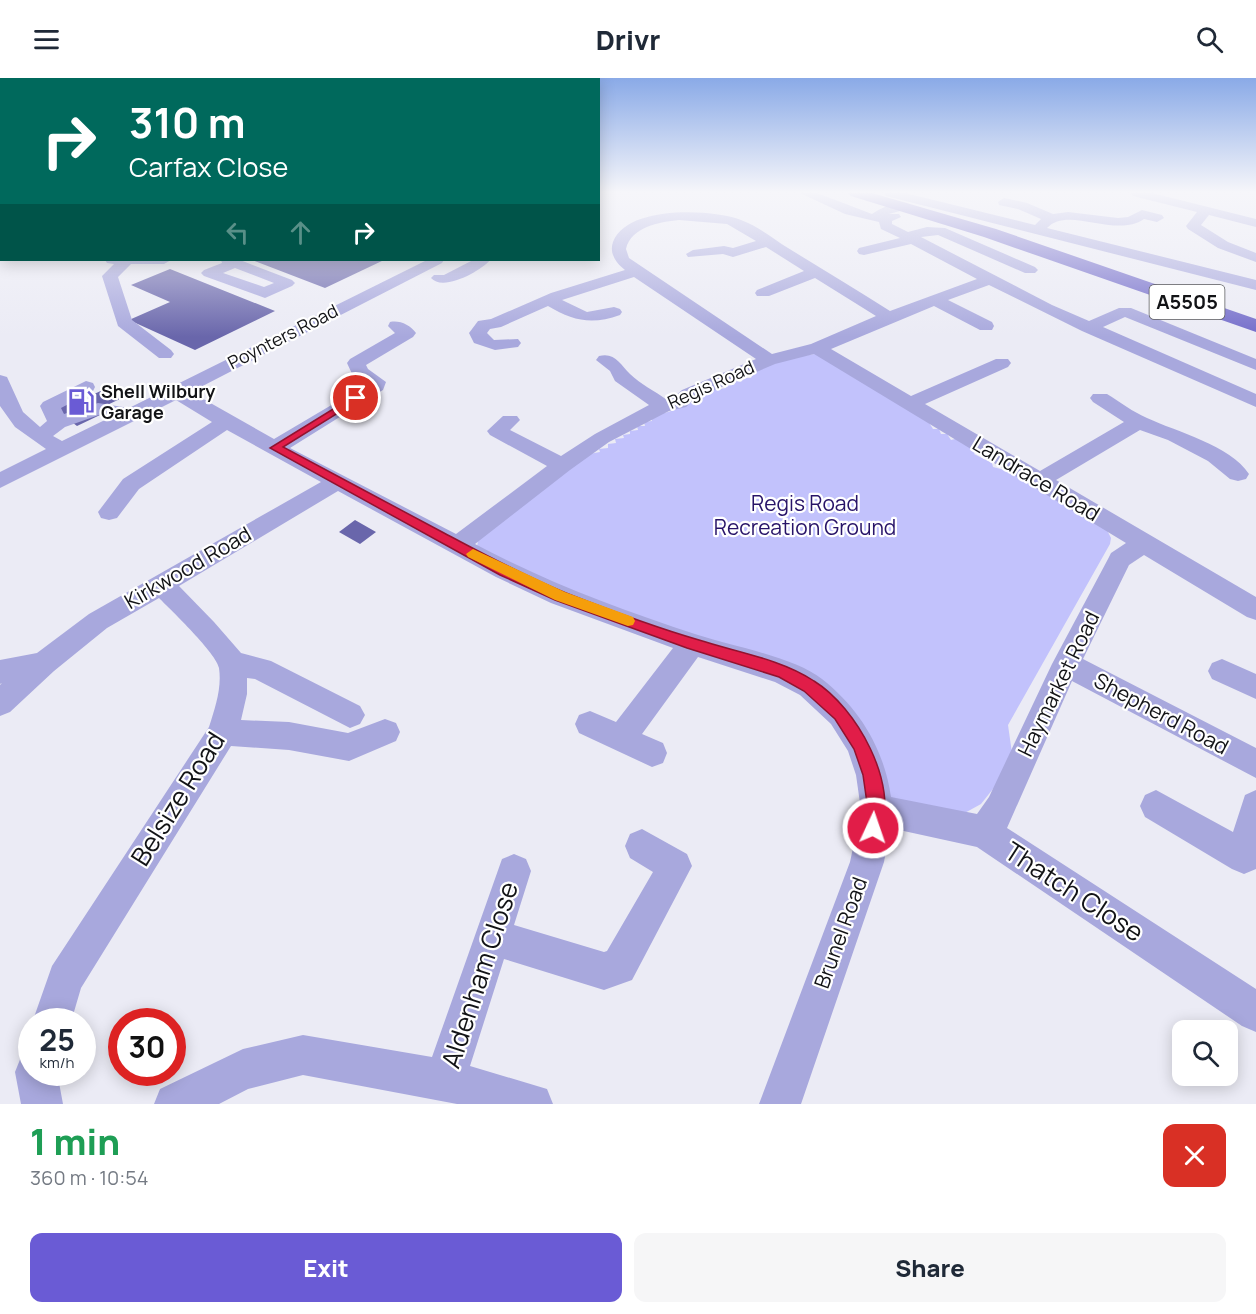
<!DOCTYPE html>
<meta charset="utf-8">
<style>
:root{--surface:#fff;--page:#f6f6f7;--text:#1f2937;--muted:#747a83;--accent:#6a5bd5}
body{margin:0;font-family:Manrope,sans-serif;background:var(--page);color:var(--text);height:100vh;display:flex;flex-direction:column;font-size:22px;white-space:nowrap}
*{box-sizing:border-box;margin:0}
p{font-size:20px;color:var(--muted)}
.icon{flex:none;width:33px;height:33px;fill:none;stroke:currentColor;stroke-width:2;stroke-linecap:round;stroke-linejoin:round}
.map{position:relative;height:1026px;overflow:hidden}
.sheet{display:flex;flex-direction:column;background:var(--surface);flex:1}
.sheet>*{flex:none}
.banner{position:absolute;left:0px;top:0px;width:600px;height:183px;box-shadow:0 3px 15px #0003;background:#00695c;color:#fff;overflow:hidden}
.tools{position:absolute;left:1172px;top:942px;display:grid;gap:12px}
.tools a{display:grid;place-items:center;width:66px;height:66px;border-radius:12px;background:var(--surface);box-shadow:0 3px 15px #0003;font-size:30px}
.speed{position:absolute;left:18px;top:930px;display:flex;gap:12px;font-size:30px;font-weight:700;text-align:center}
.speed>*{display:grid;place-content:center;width:78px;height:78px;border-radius:50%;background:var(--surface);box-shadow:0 3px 15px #0003;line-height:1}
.speed small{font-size:15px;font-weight:400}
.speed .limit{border:9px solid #d22;background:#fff;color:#111}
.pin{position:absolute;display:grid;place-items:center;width:51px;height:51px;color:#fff;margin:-26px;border:3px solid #fff;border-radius:50%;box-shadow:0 2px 6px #0007}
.me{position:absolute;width:66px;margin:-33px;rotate:3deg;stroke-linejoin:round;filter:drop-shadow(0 0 4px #0008)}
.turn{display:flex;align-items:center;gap:21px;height:126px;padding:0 30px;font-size:27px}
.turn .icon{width:78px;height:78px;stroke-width:2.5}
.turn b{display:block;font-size:42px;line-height:51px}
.lanes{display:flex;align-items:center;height:57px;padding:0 30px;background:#0003;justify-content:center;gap:30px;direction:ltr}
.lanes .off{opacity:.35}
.round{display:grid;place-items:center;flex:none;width:63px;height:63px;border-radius:12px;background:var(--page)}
.summary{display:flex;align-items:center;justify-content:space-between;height:102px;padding:0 30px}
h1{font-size:36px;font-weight:800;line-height:45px;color:#1e9e55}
.button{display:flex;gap:12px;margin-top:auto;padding:12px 30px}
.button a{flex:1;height:69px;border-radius:12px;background:var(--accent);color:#fff;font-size:24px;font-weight:800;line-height:69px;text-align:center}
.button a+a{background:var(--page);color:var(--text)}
header{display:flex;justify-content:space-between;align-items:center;height:78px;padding:0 30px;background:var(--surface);font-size:27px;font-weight:800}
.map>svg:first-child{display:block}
.green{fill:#c2c2fc}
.building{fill:#6966ab}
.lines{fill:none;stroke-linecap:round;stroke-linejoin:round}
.minor{fill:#a8a8dd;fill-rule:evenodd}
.major{fill:#736cca;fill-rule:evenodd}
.route{fill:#e11d48;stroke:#92132f;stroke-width:1.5}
.slow{fill:#f59e0b}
.labels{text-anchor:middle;stroke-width:4.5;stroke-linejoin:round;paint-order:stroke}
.far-street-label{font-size:18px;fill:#121316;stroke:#fff}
.far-poi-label{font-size:18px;font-weight:bold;fill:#121316;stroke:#fff;text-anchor:start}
.shield{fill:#fff;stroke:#595a5c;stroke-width:1.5}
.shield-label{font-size:20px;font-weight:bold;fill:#121316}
.street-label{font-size:21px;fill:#121316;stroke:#fff}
.park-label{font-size:21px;fill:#271368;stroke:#fff}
.near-street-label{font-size:26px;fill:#121316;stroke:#fff}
</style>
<header><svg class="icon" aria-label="menu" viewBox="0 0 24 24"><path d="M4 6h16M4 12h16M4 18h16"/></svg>Drivr<svg class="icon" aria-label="search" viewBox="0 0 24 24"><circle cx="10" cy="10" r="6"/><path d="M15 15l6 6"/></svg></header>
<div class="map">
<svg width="1256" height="1026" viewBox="0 0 1256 1026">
<rect width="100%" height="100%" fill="#ebebf5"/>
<path class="green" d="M814,276l8,1 106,66 5,8h6l2,5h6l4,6 8,-2 18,11 -3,5 18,9 1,4 23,6 91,57 4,8 -1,6 -102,181 4,28 -4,17 -27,34 -29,16 -47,-11 -18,-14 -48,-88 -238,-101 -124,-58 1,-8 111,-86 11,-2 -1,-3 9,-1v-4l8,-1 -1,-4 9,-1 -1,-3 7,-1v-3l8,-1 -1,-4h8l-1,-4 8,-1v-5c20,-5 36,-8 50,-24l8,2 4,-4 12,-2 2,-4 6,1 2,-4 5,1 3,-4h7c8,-19 44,-20 63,-24z"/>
<path class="building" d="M252,182h132l-59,28z
M170,191l105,42 -80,39 -66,-30 41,-18 -39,-17z
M107,310l15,10 -17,8 -5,9 -23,11 -25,-19 22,-10 9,6 10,-5 -3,-2z
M355,442l21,12 -16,12 -21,-12z"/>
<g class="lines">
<path class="minor" d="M800,115h17l55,21c9,-6 22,-13 35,-11l2,3 -2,3 -18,5h10l2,3 -9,4v3l16,8 19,-5 18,1 90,39 3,3 -3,3h-10l-87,-38 -17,2 131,68 37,16 30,-13h12l125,51v11l-131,-53 -22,10 153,67v13l-174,-76 -93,-46 -41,15 44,22 2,4 -2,4h-12l-46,-24 -103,43 80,47 85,-37h12l3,4 -3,4 -83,37 115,67 84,-49 -31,-20 -3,-4 3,-4h14c13,8 26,18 40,24 30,14 83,27 102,56l-3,5 -8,2 -8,-2 -22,-18 -40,-21 -28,-10 -84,50 200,117v23l-9,-3 -103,-62 -15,10 -46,94 173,89v30l-184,-97 -65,147 249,161v43l-14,-6 -265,-179 -87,-19 -6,34 -83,242h-42l91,-242 11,-52 -5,-35 -8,-24 -17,-27 -31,-29 -25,-13 -77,-25 -56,77 21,9 4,10 -4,10 -11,4 -73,-34 -4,-9 4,-9 11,-4 26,11 57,-74 -122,-45 -55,-26 -158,-86 -159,95 35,36 27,31 30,8 89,45 5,9 -5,9 -10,4 -95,-49 -8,-1v16l-6,26 48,2 59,11 37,-14 11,4 4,9 -4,9 -47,20 -60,-11 -58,-4 -150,242 -10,34 -39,1 20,-57 157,-239c6,-19 13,-39 10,-59 -2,-14 -48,-58 -60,-70l-52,30 -53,43 -44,41 -10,4v-31l2,-2 -2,1v-24l37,-7 52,-39 232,-132 -94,-52 -88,59 -22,29 -8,2 -8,-2 -3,-6 25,-33 89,-57 -36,-22 -176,88v-16l46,-23 -31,-22 -15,-21v-31l7,2 16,35 17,15 7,-6 -7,-15 3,-4 43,-21 7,2 2,4 -2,4 -32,17 3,6 34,-11 31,5 298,-148h17l-2,3 -251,129 83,47 93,-55 -14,-8 -6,-13 3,-4 45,-26 -7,-7 2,-4c10,-2 20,3 26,11l-3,4 -47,28 2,4 18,13 -3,8 -93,58 166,86 91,-68 -57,-31 -3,-4 16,-15h14l3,4 -10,10 51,26 34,-22 54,-29 -34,-24 -5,-10 -14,-11 3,-4c16,-4 21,8 31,18 10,10 25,17 37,26l6,-2 9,-8 74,-31 -122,-82 -72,23 25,12 27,-5 6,2 2,3 -2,3c-28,10 -47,6 -72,-9l-47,21 -11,2 -3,4 7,7 24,-1 3,4 -3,4 -23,3 -21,-7 -5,-10 9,-12 13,-2 60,-26 74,-23c-9,-7 -16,-17 -12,-28 14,-37 99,-33 128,-22 17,6 32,19 47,28 34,21 67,41 102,63l87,-32 -66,-35 -47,11 -5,-1 -2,-3 2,-3 41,-10 -19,-9 -2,-7 -34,-8zM679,142l48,4 29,17 -23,7 -9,-2 -31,4 -7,4 2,3 35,-3 10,3 33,-10 38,24 -47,19 -2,3 2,3h12l46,-18 61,38 -65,28 -39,10 -143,-96 -3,-9c5,-22 33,-27 53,-29zM814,276l312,189 -15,10 -3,6 -56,105 -63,133 -12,17 -86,-17c-7,-48 -31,-88 -69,-118 -28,-22 -90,-33 -124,-44 -77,-25 -152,-53 -223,-91l95,-74 39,-28 60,-31 17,-4 10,-9 79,-34zM99,337l12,2 -49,24 -9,-5 12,-9z
M884,115h21l130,32 6,-6 -23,-10 -19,-4 -1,-3 6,-4 23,5 26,11 15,-2 50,6 10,-1 14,-7 20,5 2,3 -7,4 -13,-3c-29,20 -76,-14 -97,9l209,52v10l-370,-94z
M1131,115h21l104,26v8l-47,-12 -8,10 27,17 28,11v9l-38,-14 -30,-19 -2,-3 11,-14 -64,-16z
M105,182h66l-7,4h-33l-13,13 14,43 39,30 3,4 -3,4h-12l-41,-32 -16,-50 12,-12 -7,-1z
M221,182h19l52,20 3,3 -3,3 -27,12 -61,-22 -3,-3 3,-3 18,-7zM235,190l39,15 -10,4 -41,-14z
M473,182h17c-9,11 -47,32 -59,18l3,-3h10z
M1222,581l34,15v25l-44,-20 -4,-8 4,-8z
M1156,712l77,42 12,-37 11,-5v79l-12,5 -12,-5 -87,-52 -5,-11 5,-11z
M642,751l45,25 5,12 -60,114 -28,10 -100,-31 -34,107 77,23 6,15h-96l-154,-29 -55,14 -29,15h-65l6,-15 83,-40 60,-14 129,22 70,-198 12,-5 12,5 5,12 -17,54 90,27 3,-1 46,-79 -23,-14 -5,-12 5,-12z
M32,975v19h25l6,32h-42l-6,-32 6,-15z"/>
<path class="major" d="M848,115h24l124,36 260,90v13l-272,-95 -133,-41z"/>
</g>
<linearGradient id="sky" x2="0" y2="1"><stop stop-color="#8aaae7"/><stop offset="0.44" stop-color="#f6f6fa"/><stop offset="1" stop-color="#f6f6fa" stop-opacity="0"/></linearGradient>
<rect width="1256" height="259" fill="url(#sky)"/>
<path class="route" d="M356,317l5,3 -2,2 -76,47c54,29 107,57 161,86 40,21 80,43 122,60 43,17 88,34 133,47 37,12 82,19 115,41 42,26 86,103 66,153l-7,2 -6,-2 -2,-6 3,-18 -5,-35 -9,-26 -19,-30 -31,-28 -25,-14 -92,-29 -132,-48 -55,-25 -230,-127z"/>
<path class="slow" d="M473,471l92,43 68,25 2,4 -2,4 -5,1 -73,-26 -87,-43 -2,-3z"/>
<defs>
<symbol id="fuel-bare" viewBox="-9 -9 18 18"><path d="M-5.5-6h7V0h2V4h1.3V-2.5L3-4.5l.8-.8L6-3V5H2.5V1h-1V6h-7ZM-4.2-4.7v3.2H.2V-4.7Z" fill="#6a5bd5" stroke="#fff" stroke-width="2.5" paint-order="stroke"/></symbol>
</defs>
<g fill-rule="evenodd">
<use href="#fuel-bare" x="62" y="305" width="38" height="38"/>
</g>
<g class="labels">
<g class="far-street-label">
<text transform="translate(283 259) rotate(-27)" y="6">Poynters Road</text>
<text transform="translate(711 307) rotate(-24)" y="6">Regis Road</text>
</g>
<g class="far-poi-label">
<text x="101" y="320">Shell Wilbury<tspan x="101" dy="21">Garage</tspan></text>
</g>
<rect class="shield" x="1149.5" y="207" width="75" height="34" rx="4.5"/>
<g class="shield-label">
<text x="1187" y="231">A5505</text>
</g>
<g class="street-label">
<text transform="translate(1036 401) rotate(31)" y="7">Landrace Road</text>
<text transform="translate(188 490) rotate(-30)" y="7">Kirkwood Road</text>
<text transform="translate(1059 606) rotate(-64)" y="7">Haymarket Road</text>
<text transform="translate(1161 636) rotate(28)" y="7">Shepherd Road</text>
<text transform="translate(841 855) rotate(-70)" y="7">Brunel Road</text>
</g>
<g class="park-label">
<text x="805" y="433">Regis Road<tspan x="805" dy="24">Recreation Ground</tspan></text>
</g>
<g class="near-street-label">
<text transform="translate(178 721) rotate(-58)" y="9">Belsize Road</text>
<text transform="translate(1074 814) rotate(33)" y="9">Thatch Close</text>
<text transform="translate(480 897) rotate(-72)" y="9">Aldenham Close</text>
</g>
</g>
</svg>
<div class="tools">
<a><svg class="icon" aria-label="search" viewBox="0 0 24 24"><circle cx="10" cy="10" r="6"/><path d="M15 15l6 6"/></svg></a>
</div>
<div class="speed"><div>25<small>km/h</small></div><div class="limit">30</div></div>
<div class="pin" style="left:356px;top:320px;background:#d93025"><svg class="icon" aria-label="arrive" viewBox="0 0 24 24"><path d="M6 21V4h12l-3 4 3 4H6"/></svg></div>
<svg class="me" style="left:873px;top:750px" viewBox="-20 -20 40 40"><circle r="17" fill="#e11d48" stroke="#fff" stroke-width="3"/><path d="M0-11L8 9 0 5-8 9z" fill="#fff"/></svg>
<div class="banner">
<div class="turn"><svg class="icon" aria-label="right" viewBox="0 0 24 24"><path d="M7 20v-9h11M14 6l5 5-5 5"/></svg><div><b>310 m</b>Carfax Close</div></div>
<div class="lanes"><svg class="icon off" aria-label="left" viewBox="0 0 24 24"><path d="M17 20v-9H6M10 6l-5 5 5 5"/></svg><svg class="icon off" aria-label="ahead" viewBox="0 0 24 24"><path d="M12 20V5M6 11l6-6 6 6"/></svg><svg class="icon" aria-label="right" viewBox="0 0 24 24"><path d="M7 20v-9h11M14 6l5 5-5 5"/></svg></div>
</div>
</div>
<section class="sheet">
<div class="summary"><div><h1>1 min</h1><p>360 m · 10:54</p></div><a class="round" style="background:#d93025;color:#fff"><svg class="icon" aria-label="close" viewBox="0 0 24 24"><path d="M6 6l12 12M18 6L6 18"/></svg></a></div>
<div class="button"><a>Exit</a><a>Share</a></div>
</section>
